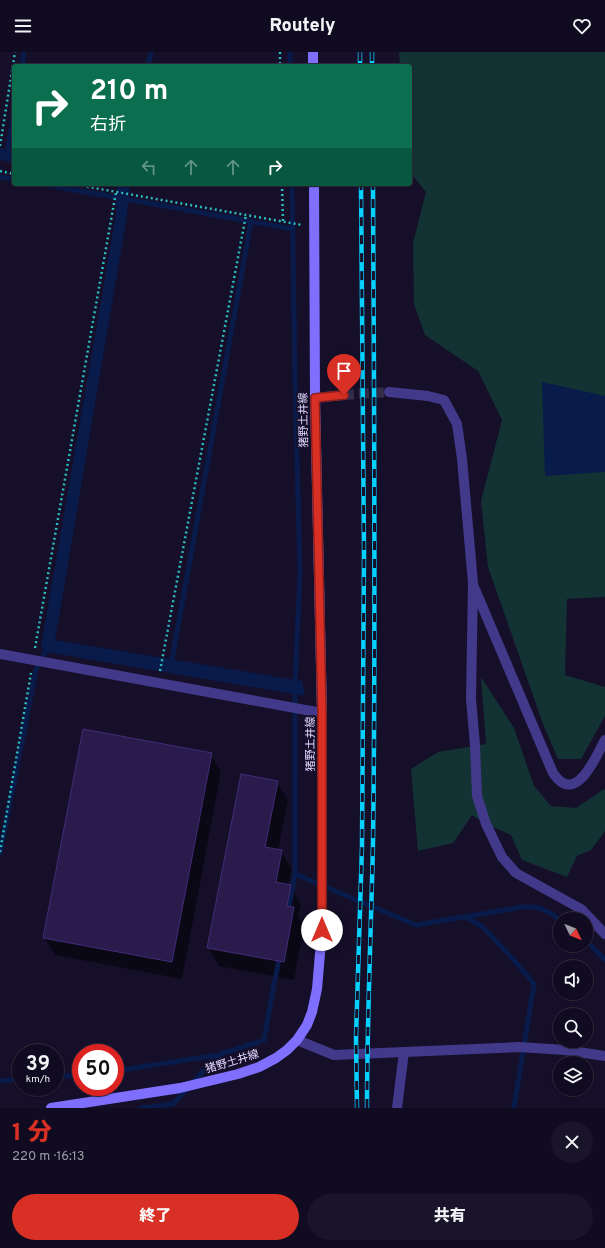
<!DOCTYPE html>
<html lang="ja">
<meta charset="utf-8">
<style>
:root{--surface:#100b20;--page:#191429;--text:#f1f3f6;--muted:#9c9ba5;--line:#302b3e;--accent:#d93025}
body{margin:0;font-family:Overpass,"Noto Sans JP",sans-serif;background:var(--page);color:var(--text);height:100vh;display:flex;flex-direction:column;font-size:15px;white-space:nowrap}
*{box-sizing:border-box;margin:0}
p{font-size:13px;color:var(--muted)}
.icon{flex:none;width:22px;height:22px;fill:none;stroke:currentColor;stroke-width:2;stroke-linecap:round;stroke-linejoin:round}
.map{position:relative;height:1056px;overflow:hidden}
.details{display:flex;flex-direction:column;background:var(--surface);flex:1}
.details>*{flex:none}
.hud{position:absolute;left:12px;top:12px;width:400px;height:122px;border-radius:4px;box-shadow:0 1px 3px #0004,0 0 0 1px var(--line);background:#0b6e4f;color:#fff;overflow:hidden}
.needle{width:26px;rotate:133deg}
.fabs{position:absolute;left:553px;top:860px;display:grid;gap:8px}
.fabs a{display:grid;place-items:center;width:40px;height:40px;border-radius:50%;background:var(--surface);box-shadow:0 1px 3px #0004,0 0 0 1px var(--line);font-size:20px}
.speed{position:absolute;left:12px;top:992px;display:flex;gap:8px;font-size:20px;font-weight:700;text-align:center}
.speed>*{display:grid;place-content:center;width:52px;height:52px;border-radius:50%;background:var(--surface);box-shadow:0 1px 3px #0004,0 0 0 1px var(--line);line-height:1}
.speed small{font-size:10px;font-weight:400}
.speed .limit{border:6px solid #d22;background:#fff;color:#111}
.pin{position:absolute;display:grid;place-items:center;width:34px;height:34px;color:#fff;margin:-41px -17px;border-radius:50% 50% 50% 0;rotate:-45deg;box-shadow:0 0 4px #0007}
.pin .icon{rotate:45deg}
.me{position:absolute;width:44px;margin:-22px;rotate:0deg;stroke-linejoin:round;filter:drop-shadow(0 0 3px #0008)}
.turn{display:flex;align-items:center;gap:14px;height:84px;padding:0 12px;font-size:18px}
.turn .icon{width:52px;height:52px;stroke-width:2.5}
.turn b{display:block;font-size:28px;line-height:34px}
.lanes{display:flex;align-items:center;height:38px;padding:0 12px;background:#0003;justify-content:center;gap:20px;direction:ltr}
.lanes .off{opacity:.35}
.round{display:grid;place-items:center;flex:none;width:42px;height:42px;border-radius:21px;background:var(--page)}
.head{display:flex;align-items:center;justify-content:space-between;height:68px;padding:0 12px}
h1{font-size:24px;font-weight:800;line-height:30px;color:var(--accent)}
.button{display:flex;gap:8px;margin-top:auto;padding:8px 12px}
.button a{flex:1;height:46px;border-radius:24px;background:var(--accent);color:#fff;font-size:16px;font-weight:800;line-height:46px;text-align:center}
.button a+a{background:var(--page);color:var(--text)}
header{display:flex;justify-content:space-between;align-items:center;height:52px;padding:0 12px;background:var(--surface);font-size:18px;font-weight:800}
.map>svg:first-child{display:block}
.green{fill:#123234}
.water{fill:#081b4a}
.shadow{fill:#0007}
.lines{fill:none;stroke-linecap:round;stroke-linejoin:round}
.stream{stroke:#081b4a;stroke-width:5}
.building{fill:#291b4c;stroke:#412c78}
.minor-tunnel{stroke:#342d4a;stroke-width:10;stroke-dasharray:10 5;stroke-linecap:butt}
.path{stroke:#2bbcc0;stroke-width:2.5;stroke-dasharray:2 3;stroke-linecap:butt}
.minor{stroke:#43398a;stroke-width:10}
.tertiary{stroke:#43398a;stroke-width:10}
.secondary{stroke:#7f6fff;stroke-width:10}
.rail-casing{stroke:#04d1ff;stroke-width:4.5}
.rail{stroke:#160f2a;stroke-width:3;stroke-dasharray:9;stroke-linecap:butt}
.route-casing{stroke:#8d1f18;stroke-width:10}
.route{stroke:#d93025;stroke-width:7}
.labels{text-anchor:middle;stroke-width:4;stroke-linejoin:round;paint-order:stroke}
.street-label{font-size:11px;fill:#e0d8ff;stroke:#160f2a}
</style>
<header><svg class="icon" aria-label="menu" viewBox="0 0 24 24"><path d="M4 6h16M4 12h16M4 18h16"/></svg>Routely<svg class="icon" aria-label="heart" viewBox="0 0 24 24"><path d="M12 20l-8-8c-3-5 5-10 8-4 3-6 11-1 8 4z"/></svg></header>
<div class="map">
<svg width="605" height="1056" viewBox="0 0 605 1056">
<rect width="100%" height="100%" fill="#160f2a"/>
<path class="green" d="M399,0h206v545l-38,2 -2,76 40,12v29l-24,43h-23l-15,-35 -55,-157 -7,-66 21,-81 -24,-49 -53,-36 -11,-31 -1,-61 13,-51 -16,-20v-106h-10z
M481,625l33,51 20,58 17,20 25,2 28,-19 1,2v40l-14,19 -14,6 -10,21 -45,-17 -11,-25 -25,-11 -14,-9 -19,28 -35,8 -7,-82 27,-17 48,-8z"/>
<path class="water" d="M0,96l14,3v12l-14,-3z
M117,132h13l-3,31 -72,425 247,41 3,15 -258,-44 -6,-5 75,-433z
M542,330l63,14v76l-60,4z"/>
<path class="shadow" d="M211,702l10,18 -39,207 -127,-24 -11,-18z
M277,730l11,18 -10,51h3l11,18 -4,17h2l11,18 -3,12 6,10 -10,54 -75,-14 -11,-18z"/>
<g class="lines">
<path class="stream" d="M290,0v14
M22,14l2,-14
M148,14l3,-14
M7,102l7,-42
M0,125l14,2
M42,132l251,45
M292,132l3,198 5,191 -5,112
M171,613l80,-443
M295,636v186l121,51 107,-18c16,-1 24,3 37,13
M0,801l36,-184 12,-22
M288,860l7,-38
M466,865l17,10 38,41 13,16 -20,124
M586,888l19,20
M115,1019l103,-16 46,-15 9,-51 7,-34
M55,1025l26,-2
M0,1029l21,-2
M141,1056l32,-4 45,-49"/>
</g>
<path class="building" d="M83,677l129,24 -40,209 -129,-24z
M241,722l37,7 -13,66 17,3 -6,32 15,3 -4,21 7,1 -10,55 -77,-14z"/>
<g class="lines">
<path class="minor-tunnel" d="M344,343l45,-3"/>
<path class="path" d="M280,0v14
M0,94l15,-94
M0,119l14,3
M72,132l230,41
M282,132l1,38
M35,596l81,-456
M160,619l86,-456
M0,800l31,-179"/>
<path class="minor" d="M389,340l39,4 16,4 13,24 5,35 11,124 -2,116 4,46 2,51 9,28 16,33 14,16 65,36 24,25
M315,346l29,-3
M474,535l79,186c2,2 3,5 6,7 20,19 38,-26 46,-40
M0,602l322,59
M397,1056l7,-56"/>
<path class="tertiary" d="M297,988l37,15 185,-8 46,3 40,6"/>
<path class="secondary" d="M313,0v14
M51,1056l129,-20 58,-14 21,-7 17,-9 11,-8 10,-10 10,-15 5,-13 5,-23 5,-59v-217l-7,-315 -1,-214"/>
<defs>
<path id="rail" d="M360,0v14
M372,0v14
M357,1056l-1,-71 6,-191 2,-294 -3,-368
M367,1056c0,-88 4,-176 6,-265 3,-219 1,-439 0,-659"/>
</defs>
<use href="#rail" class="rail-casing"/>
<use href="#rail" class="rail"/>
</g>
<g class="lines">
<defs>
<path id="route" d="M322,878v-217l-7,-315 29,-3"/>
</defs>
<use href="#route" class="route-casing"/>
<use href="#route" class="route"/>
</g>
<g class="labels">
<g class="street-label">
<text transform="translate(303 368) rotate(-91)" y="4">猪野土井線</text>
<text transform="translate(310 692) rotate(-90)" y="4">猪野土井線</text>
<text transform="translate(232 1009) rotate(-17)" y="4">猪野土井線</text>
</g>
</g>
</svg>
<div class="fabs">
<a><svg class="needle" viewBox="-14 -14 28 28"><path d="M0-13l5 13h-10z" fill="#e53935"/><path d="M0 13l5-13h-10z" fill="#9c9ba5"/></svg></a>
<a><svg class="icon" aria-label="sound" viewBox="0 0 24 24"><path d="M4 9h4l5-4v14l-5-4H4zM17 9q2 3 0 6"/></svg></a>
<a><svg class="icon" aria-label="search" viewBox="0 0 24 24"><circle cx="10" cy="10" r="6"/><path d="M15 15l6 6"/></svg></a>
<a><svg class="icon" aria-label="layers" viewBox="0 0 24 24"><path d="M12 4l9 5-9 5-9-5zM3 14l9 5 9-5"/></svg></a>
</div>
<div class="speed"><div>39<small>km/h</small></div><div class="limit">50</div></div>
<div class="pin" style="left:344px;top:343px;background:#d93025"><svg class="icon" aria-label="arrive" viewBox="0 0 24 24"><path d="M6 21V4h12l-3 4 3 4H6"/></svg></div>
<svg class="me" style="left:322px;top:878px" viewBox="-20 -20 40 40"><circle r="19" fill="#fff"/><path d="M0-13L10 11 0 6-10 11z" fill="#d93025"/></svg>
<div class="hud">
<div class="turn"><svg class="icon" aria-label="right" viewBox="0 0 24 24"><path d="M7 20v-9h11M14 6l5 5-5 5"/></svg><div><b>210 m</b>右折</div></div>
<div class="lanes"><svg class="icon off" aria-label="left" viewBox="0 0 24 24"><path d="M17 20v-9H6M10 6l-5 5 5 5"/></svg><svg class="icon off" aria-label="ahead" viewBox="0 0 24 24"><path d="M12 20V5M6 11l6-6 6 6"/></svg><svg class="icon off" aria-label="ahead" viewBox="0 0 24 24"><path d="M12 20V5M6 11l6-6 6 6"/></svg><svg class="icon" aria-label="right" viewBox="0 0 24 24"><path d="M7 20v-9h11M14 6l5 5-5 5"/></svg></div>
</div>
</div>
<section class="details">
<div class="head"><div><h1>1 分</h1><p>220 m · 16:13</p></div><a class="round"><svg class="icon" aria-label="close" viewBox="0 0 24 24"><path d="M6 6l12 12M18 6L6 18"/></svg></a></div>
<div class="button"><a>終了</a><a>共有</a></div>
</section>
